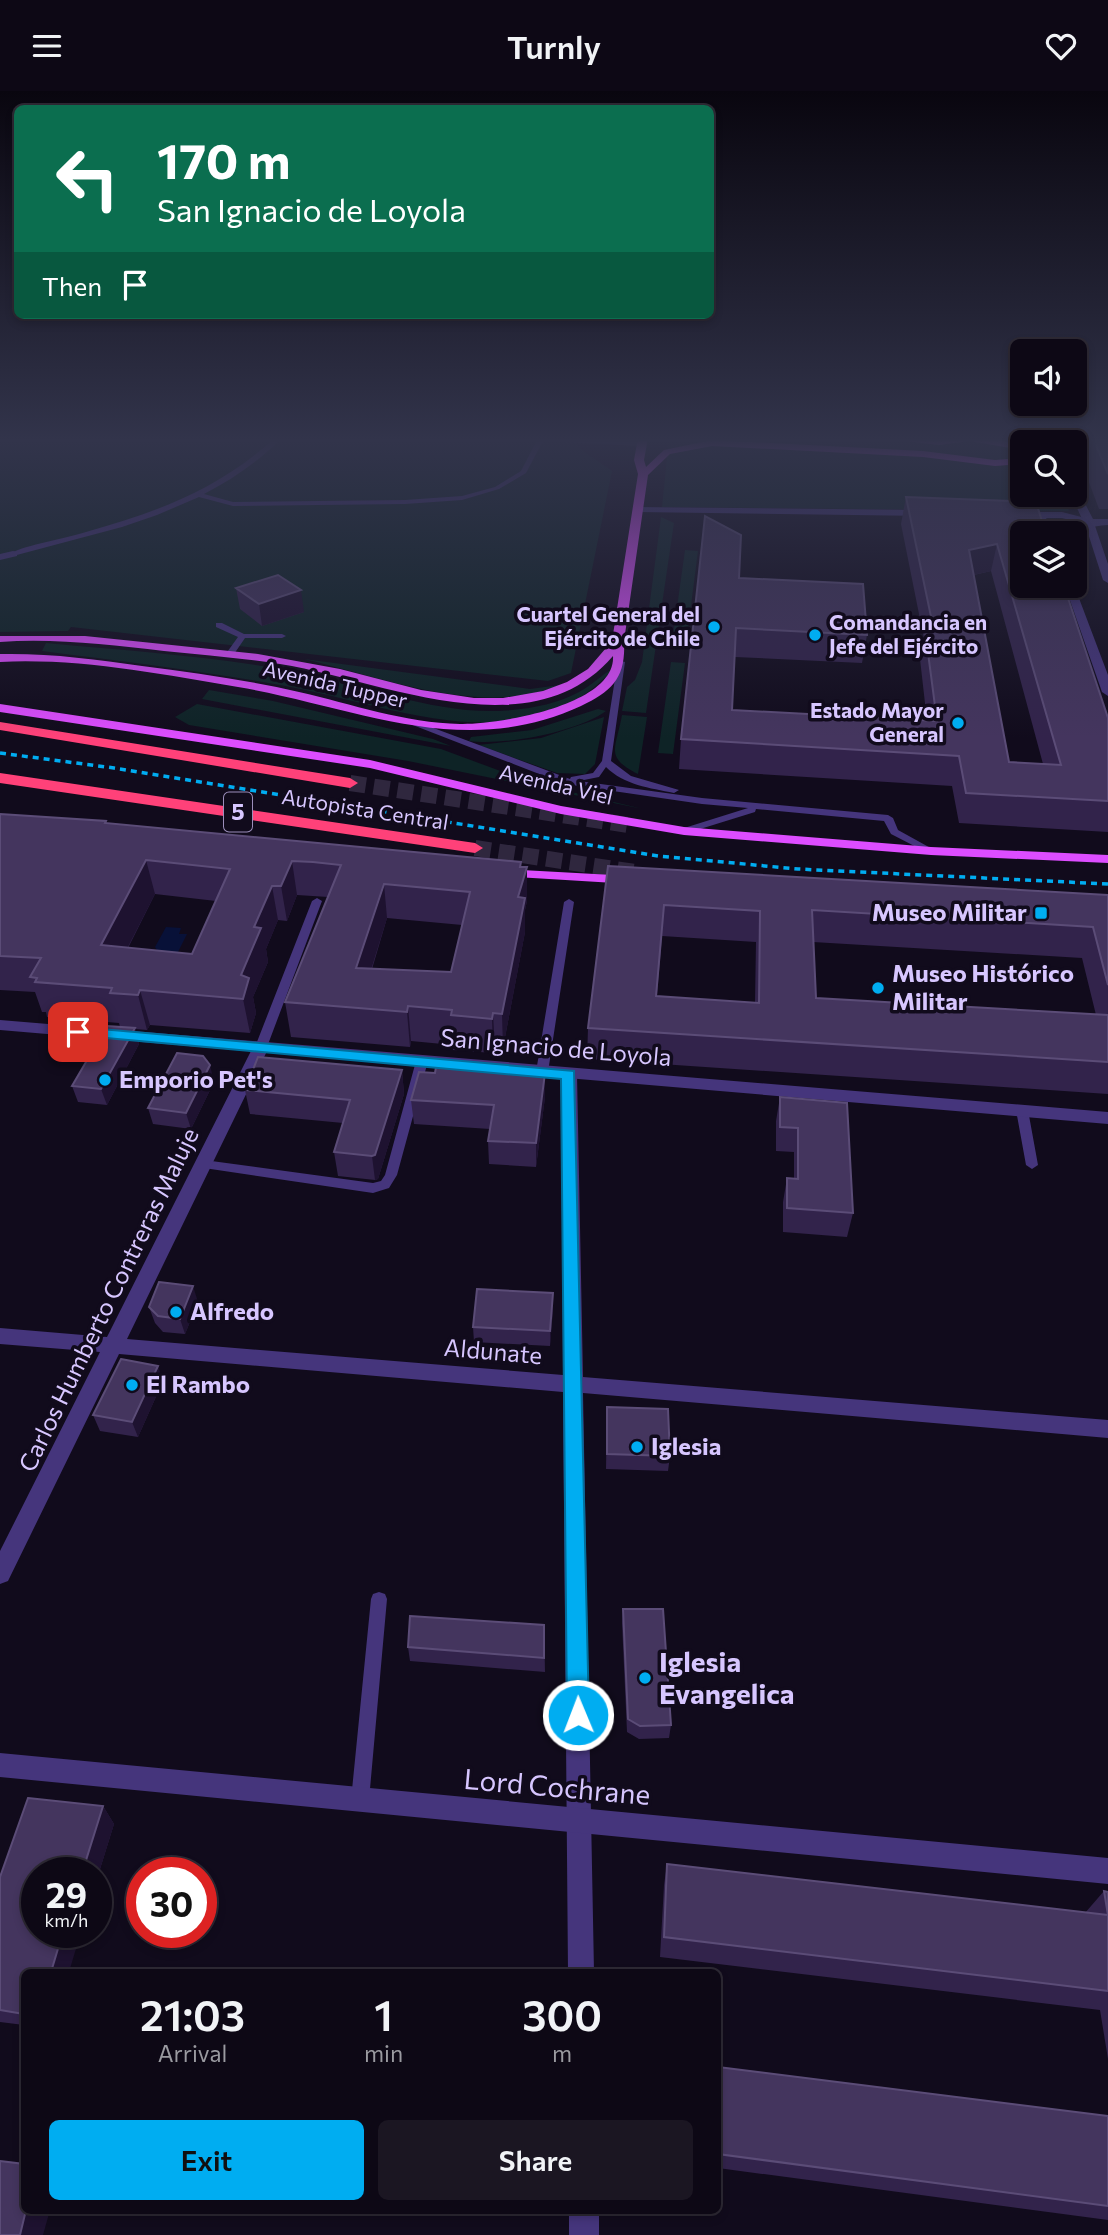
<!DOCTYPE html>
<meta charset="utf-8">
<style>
:root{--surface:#0d0815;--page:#1b1622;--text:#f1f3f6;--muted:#9a9aa0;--line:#2d2934;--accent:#00adf1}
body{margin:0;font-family:Commissioner,sans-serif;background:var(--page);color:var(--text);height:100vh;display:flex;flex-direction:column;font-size:26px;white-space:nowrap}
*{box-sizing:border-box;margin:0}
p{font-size:23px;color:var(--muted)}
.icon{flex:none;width:38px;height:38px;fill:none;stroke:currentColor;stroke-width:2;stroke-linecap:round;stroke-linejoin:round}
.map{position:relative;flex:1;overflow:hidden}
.drawer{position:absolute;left:21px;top:1878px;width:700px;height:245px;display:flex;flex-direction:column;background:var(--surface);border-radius:10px;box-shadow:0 4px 10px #0003,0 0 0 2px var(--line)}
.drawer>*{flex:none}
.guide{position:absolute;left:14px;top:14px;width:700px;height:214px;border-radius:10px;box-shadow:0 4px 10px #0003,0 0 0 2px var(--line);background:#0b6e4f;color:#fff;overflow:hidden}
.buttons{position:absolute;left:1010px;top:248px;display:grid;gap:14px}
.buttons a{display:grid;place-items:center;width:77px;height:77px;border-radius:10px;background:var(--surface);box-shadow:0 4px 10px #0003,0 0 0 2px var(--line);font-size:35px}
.speed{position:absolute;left:21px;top:1766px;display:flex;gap:14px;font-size:35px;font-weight:700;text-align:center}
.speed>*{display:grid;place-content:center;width:91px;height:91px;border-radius:50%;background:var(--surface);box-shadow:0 4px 10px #0003,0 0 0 2px var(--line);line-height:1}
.speed small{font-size:18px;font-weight:400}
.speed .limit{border:10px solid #d22;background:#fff;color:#111}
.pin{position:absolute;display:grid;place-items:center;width:60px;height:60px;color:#fff;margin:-30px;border-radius:14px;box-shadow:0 4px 10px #0006}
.me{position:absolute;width:77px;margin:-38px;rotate:359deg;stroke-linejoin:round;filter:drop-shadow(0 0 5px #0008)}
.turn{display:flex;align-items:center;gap:24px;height:147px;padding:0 28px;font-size:32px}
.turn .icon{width:91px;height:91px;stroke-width:2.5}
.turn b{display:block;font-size:49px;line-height:60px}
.then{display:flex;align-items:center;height:66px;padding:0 28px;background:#0003;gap:14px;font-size:26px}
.eta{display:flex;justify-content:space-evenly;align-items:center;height:119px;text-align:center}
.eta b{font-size:42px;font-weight:600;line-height:49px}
.button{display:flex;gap:14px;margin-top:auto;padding:14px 28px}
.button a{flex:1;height:80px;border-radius:10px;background:var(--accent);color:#111;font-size:28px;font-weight:600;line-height:80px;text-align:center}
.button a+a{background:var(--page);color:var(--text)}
header{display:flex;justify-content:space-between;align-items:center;height:91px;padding:0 28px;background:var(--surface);font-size:32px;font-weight:600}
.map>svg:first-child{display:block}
.green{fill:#0e2326}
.water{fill:#081138}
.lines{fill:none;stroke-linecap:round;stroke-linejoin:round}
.motorway-tunnel{stroke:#2f273e;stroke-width:16;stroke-dasharray:16 8;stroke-linecap:butt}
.service{fill:#45357c;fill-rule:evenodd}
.pedestrian{fill:#45357c;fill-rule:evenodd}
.minor{fill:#45357c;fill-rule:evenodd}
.tertiary{fill:#45357c;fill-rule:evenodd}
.primary{fill:#dd4dff;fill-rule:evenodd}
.motorway{fill:#ff4179;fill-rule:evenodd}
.rail{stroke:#00adf1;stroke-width:3.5;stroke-dasharray:6 5;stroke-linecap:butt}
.wall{fill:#32234b;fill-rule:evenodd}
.shaded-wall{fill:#1e1230}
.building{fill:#44355e;stroke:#5b4c77;stroke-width:2;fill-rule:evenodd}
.route{fill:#00adf1;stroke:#00709d;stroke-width:2}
.poi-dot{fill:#00adf1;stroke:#110b1c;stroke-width:2.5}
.labels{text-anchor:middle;stroke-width:7;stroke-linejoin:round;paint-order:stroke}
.far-poi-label{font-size:21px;font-weight:bold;fill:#d7c6ff;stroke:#110b1c;text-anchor:end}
.far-street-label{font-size:21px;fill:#d7c6ff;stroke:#110b1c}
.shield{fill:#110b1c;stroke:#9c8ebb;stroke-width:2}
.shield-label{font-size:23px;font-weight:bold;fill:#d7c6ff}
.poi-label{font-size:24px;font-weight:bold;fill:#d7c6ff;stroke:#110b1c;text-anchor:start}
.street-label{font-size:24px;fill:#d7c6ff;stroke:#110b1c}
.near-poi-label{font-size:28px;font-weight:bold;fill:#d7c6ff;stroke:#110b1c;text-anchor:start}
.near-street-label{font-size:28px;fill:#d7c6ff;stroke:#110b1c}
</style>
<header><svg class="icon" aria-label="menu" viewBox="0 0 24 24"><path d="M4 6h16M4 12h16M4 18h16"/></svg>Turnly<svg class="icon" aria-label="heart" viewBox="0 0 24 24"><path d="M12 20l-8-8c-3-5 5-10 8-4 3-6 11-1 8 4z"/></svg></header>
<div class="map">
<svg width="1108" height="2144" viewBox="0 0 1108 2144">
<rect width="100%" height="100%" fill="#110b1c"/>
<path class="green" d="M0,347h576l3,10 33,23 -41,202 -23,8 -477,-54 -3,4 -68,1z
M669,347h372l2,5h-21v52h41l6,16 -407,-4z
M661,426l13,6 -28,190 -24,-2 5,-24 8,-7 7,-18z
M685,459l13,1 -11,86 -14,-1z
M46,552c86,8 173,14 258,30 69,14 136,44 208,37 22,-2 47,-7 67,-18 12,-6 23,-18 34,-23 -88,99 -226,34 -333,16 -79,-14 -159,-24 -238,-34z
M304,568l226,30 30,-4c-78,33 -178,-8 -256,-26z
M671,571l14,1 -12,91 -15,-1z
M209,599l64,11 160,38 18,7 -249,-47z
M197,613l244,45 89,33 113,27 -235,-48 -219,-36 -14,-8z
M598,618l8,2c-29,21 -101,35 -137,30l2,-4 61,-7z
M622,624l25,2 -9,57c-34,-17 -22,-25 -16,-59z
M604,626l-9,47 -10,10 -28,-1 -79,-28 63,-7z"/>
<path class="water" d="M166,836l15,1 -2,6h8l-10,20 -18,-1 -4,-6z"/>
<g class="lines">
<path class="motorway-tunnel" d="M350,692l278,42
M475,757l160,24"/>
<path class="service" d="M275,347h7c-23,23 -49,41 -78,56l29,8 172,-2 57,-4 33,-9 26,-16 17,-33 103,4 3,2 -3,2 -98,-5 -17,32 -27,16 -37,11 -57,4 -172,2 -34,-9 -42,18 -35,12 -109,29 -4,-2c19,-10 55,-15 77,-22 74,-21 131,-42 189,-94z
M216,532h6l22,11h38l4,2 -4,2h-37l-13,19h-3l-4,-2 13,-18 -22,-10z
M618,569l7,2 -14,99 20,15 48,14 -5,3c-24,-5 -50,-8 -68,-26l-7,10 -20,4 123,17 186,17 5,3 5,12 38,21 -5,3 -3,-1 -37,-19 -7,-13 -128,-12 -1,3 -71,22 -3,-1v-4l67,-21 -46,-4 -137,-20 -160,-62 7,-2 158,59 1,-2 22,-4 9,-12z
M317,807l5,3 -55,146 -6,4 -4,-1 -2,-3 57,-146z
M569,808l5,3 -26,170 -6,4 -6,-4 28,-170z
M422,966l6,4 -31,114 -8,13 -16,5 -169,-25 -6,-4 6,-4 169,23 8,-2 4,-6 31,-114z
M1022,1015l6,4 10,55 -6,4 -6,-4 -10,-55z
M379,1501l6,2 2,5 -18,201 -3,6 -6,3 -6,-3 -3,-6 20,-201 2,-5z"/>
<path class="pedestrian" d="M13,460l4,1v4l-17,4v-6z"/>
<path class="minor" d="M634,416l293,3 5,3 -5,3 -289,-4 -5,-3z
M1018,421h44l31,8 15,44v19l-5,-3 -18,-56 -23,-6h-16l11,16h-10c-8,-17 -17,-14 -33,-17v-4z
M1074,494l34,90v21l-6,-4 -37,-106z
M261,951l8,5 -142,292 436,36 -2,-300 8,-6 8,6 6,302 525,43v18l-525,-45 11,579h-26l-5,-580 -444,-38 -111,227 -8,3v-33l100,-199 -100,-8v-16l107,9 146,-290z
M569,2119h30v25h-30z"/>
<path class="tertiary" d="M1074,398l5,3 14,27h15v6c-18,0 -32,9 -50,9l25,-13 -12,-26h3z
M0,929l1108,92v12l-1108,-94z
M0,1662l1108,105v26l-1108,-107z"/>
<path class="primary" d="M638,347h10l-4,22 2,7 18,-17 48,-10 211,11 72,9 27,-2v6l-27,2 -72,-9 -211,-11 -42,8 -22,21 -24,166c2,36 -11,50 -43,65 -119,55 -224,1 -343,-19 -78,-13 -159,-29 -238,-25v-8c48,-1 95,5 142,12 53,7 105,14 157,26 53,12 106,31 161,32 36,1 156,-18 153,-68 -82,96 -232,24 -333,8 -38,-6 -77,-9 -116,-13 -55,-6 -109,-13 -164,-9v-6h85l173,18 82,15 81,21 53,8h29l40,-7 24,-9 21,-13 24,-28 26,-167 -4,-14z
M879,347h106l37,6v6l-52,-9 -31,4z
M1045,347h9l2,5h-10z
M0,613l370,56 191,46 123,21 247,20 177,8v8l-177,-8 -247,-20 -123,-21 -191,-46 -370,-56z
M505,778l126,7 7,4 -7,4 -131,-8 -2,-3z"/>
<path class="motorway" d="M0,631l350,56 8,5 -8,5 -350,-58z
M0,682l475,70 8,5 -8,5 -475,-70z"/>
<path class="rail" d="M0,662l114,15 544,88 140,13 310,15"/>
</g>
<path class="wall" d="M1072,347h36v71h-9l-15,-40v-3z
M906,406l130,5 72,216v114l-149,-9 -7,-37 -273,-17 2,-30 58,-161 128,57 -5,28 -127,-6 -3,53 195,11 -7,-62 4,-20 -23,-115zM991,480l52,193 -34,-2 -35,-187z
M236,497l68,24 -42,14 -22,-17z
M0,723l106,7 1,3 414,38v5h6v34l-2,9v22l-22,116h-8l-2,5 -40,-3v-5l-42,-4 -1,6 -119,-10 -6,-35 43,-105 -31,-2 -10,26 -9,-1 -12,29 2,13 -15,35 3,16 -6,20 -100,-8 -3,5 -12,-1 4,15 -32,61 -29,-3 -6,-16 48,-59 -1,-4 -72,-6 -1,-5h-4l-7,-20 -35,-2zM155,803l61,7 -24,53 -64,-6zM387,827l75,7 -11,47 -79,-3z
M608,775l500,29v199l-521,-35 1,-31zM662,845l94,6 -1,61 -98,-7zM813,851l269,16 14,57 -280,-17z
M402,979l2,24 -26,85 -3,1 -37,-4 -4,-24 9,-29 -93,-9 -5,-24z
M435,982h110v24l-9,70 -47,-3 -1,-23 2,-12 -76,-5 -3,-24z
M214,991l-23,47 -38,-5 -5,-16z
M780,1006l73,116 -6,24 -64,-5v-30l4,-24 7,1v-27l-18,-1v-30z
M553,1202v16l-3,37 -76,-4 -1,-15z
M198,1211l-13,32 -22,-2 -8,-9 -6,-16z
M163,1290l-25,56 -38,-6 -7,-16z
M607,1316l63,49 -2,15 -62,-2z
M623,1518l48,116 -2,13 -30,1 -12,-7 -5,-109z
M544,1534l1,47 -135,-11 -2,-14z
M103,1715l11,18 -18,58v-9l-72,99v53l-24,-3v-145z
M667,1773l418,49 19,-22 4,1v167l-8,-49 -440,-53 4,-72z
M718,1976l390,49v104l-390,-52z"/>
<path class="shaded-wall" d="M997,453l-6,27 -27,6 5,-27z
M301,499l3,22 -42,14 -3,-22z
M146,769l9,34 -44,86 -10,-35z
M292,770l5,34 -10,26 -6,-35z
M521,771l1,23 5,-18v34l-2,9v22l-22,116 -1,-34 16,-117z
M384,793l3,34 -26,84 -5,-34z
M272,795l6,34 -12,29 2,13 -15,35 3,16 -6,20 -7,-34 -2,-24 13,-48z
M140,899l10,35 -3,5 -9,-35z
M408,915l3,35 -1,6 -3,-35z
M493,922l2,35 -2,5 -1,-34z
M135,937l4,16 -32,61 -6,-16z
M210,974l4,17 -23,47 -5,-16z
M402,979l2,24 -26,85 -3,1 -3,-24z
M545,982v24l-9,70v-24z
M193,1195l5,16 -13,32 -5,-15z
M553,1202v16l-3,37v-15z
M158,1275l5,15 -25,56 -6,-15z
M103,1715l11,18 -18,58v-9h-14z
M63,1841h18l-12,40h-18z
M26,2119h24l-7,25h-23z"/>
<path class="building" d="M1093,347h15v36z
M906,406l130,5 10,32h-24v52h42l44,132v83l-142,-8 -7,-37 -278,-17 24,-223 36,19 -2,43 124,6 4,51 -131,-7 -4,82 205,11 -12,-91 9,1zM997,453l64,221 -52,-3 -40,-212z
M278,484l23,15 -42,14 -23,-16z
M0,723l106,7 -1,2 416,39 -1,5h7l-9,30 7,1 -23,116 -9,-1 -1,6 -41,-4 1,-5 -44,-4 -1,6 -122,-10 56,-137 -28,-3 -21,-1 -11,25h-9l-18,41 7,1 -20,47 8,3 -6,21 -103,-9 -2,5 -28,-2 2,-5 -77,-6 2,-4 -7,-1 11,-19 -41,-2zM146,769l84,9 -38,85 -91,-9zM384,793l86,8 -19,80 -95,-4z
M608,775l500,29v90l-15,-58 -281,-17 4,88 292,17v47l-520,-34zM664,814l96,6 -1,92 -103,-7z
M107,935l28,2 -34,61 -29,-3z
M177,962l26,3 7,9 -24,48 -38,-5z
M258,966l144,13 -27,85 -3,1 -38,-4 16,-52 -105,-10z
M436,976l109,6 -9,70 -48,-2 6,-36 -83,-5 8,-28 16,1z
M780,1006l67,6 6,110 -66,-5v-30l11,1v-51l-18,-1z
M159,1191l34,4 -13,33 -22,-3 -9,-9z
M477,1198l76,4 -3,38 -77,-4z
M121,1268l37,7 -26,56 -39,-7z
M607,1316l61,2 2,47 -63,-2z
M623,1518h40l8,116 -31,1 -12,-7z
M410,1525l134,9v33l-136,-11z
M28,1707l75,8 -21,67h-45v59h26l-12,40h-27v42l-24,-4v-133z
M667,1773l441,51 -4,-24 4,1v99l-444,-54z
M718,1976l390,49v90l-390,-52z
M0,2070l24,3v46h2l-6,25h-20z"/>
<linearGradient id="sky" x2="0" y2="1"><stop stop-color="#09060f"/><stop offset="0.54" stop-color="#32344b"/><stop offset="1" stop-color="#32344b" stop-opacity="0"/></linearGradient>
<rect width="1108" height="647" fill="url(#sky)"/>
<path class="route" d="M78,936l496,44 15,644 -3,7 -8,3 -7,-3 -4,-7 -6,-636 -488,-44 -2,-3z"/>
<g class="poi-dot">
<circle cx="714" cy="536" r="7"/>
<circle cx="815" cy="544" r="7"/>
<circle cx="958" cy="632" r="7"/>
<rect x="1034" y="815" width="14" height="14" rx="3.5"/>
<circle cx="878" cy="897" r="7"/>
<circle cx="105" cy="989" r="7"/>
<circle cx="176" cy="1221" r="7"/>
<circle cx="132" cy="1294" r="7"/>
<circle cx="637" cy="1356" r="7"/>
<circle cx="645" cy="1587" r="7"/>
</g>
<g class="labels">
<g class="far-poi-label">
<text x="700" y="531">Cuartel General del<tspan x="700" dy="24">Ejército de Chile</tspan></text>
<text x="829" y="539" text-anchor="start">Comandancia en<tspan x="829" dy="24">Jefe del Ejército</tspan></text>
<text x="944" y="627">Estado Mayor<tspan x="944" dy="24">General</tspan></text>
</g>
<g class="far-street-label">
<text transform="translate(335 594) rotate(13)" y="7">Avenida Tupper</text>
<text transform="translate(556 694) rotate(13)" y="7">Avenida Viel</text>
<text transform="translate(365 719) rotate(9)" y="7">Autopista Central</text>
</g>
<rect class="shield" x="224" y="701.5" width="28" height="39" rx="5"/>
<g class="shield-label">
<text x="238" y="729">5</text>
</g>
<g class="poi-label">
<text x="1027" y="830" text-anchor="end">Museo Militar</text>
<text x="892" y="891">Museo Histórico<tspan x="892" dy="28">Militar</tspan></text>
<text x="119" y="997">Emporio Pet's</text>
<text x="190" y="1229">Alfredo</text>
<text x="146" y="1302">El Rambo</text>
<text x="651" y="1364">Iglesia</text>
</g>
<g class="street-label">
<text transform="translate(556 957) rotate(5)" y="8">San Ignacio de Loyola</text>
<text transform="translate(109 1209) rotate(-64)" y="8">Carlos Humberto Contreras Maluje</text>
<text transform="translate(493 1261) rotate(5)" y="8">Aldunate</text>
</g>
<g class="near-poi-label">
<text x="659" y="1581">Iglesia<tspan x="659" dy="32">Evangelica</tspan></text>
</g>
<g class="near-street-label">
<text transform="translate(557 1696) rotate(5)" y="10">Lord Cochrane</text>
</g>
</g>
</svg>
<div class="buttons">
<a><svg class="icon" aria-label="sound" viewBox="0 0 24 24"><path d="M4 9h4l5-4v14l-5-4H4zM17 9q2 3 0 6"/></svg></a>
<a><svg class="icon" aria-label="search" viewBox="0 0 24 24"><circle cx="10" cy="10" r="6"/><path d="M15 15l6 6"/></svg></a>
<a><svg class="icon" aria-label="layers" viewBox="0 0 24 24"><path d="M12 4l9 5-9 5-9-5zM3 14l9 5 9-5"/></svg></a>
</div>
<div class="speed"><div>29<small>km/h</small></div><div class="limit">30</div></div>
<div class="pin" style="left:78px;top:941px;background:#d93025"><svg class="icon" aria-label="arrive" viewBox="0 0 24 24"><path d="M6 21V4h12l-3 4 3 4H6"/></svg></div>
<svg class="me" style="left:578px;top:1624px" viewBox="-20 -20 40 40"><circle r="17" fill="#00adf1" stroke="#fff" stroke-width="3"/><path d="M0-11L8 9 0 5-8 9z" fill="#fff"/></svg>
<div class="guide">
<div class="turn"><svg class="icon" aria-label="left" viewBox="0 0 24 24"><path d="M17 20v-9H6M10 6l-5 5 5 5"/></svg><div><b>170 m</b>San Ignacio de Loyola</div></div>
<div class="then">Then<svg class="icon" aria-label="arrive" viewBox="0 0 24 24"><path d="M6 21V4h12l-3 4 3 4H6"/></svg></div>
</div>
<section class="drawer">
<div class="eta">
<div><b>21:03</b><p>Arrival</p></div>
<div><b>1</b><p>min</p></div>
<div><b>300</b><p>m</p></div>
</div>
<div class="button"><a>Exit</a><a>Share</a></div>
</section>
</div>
